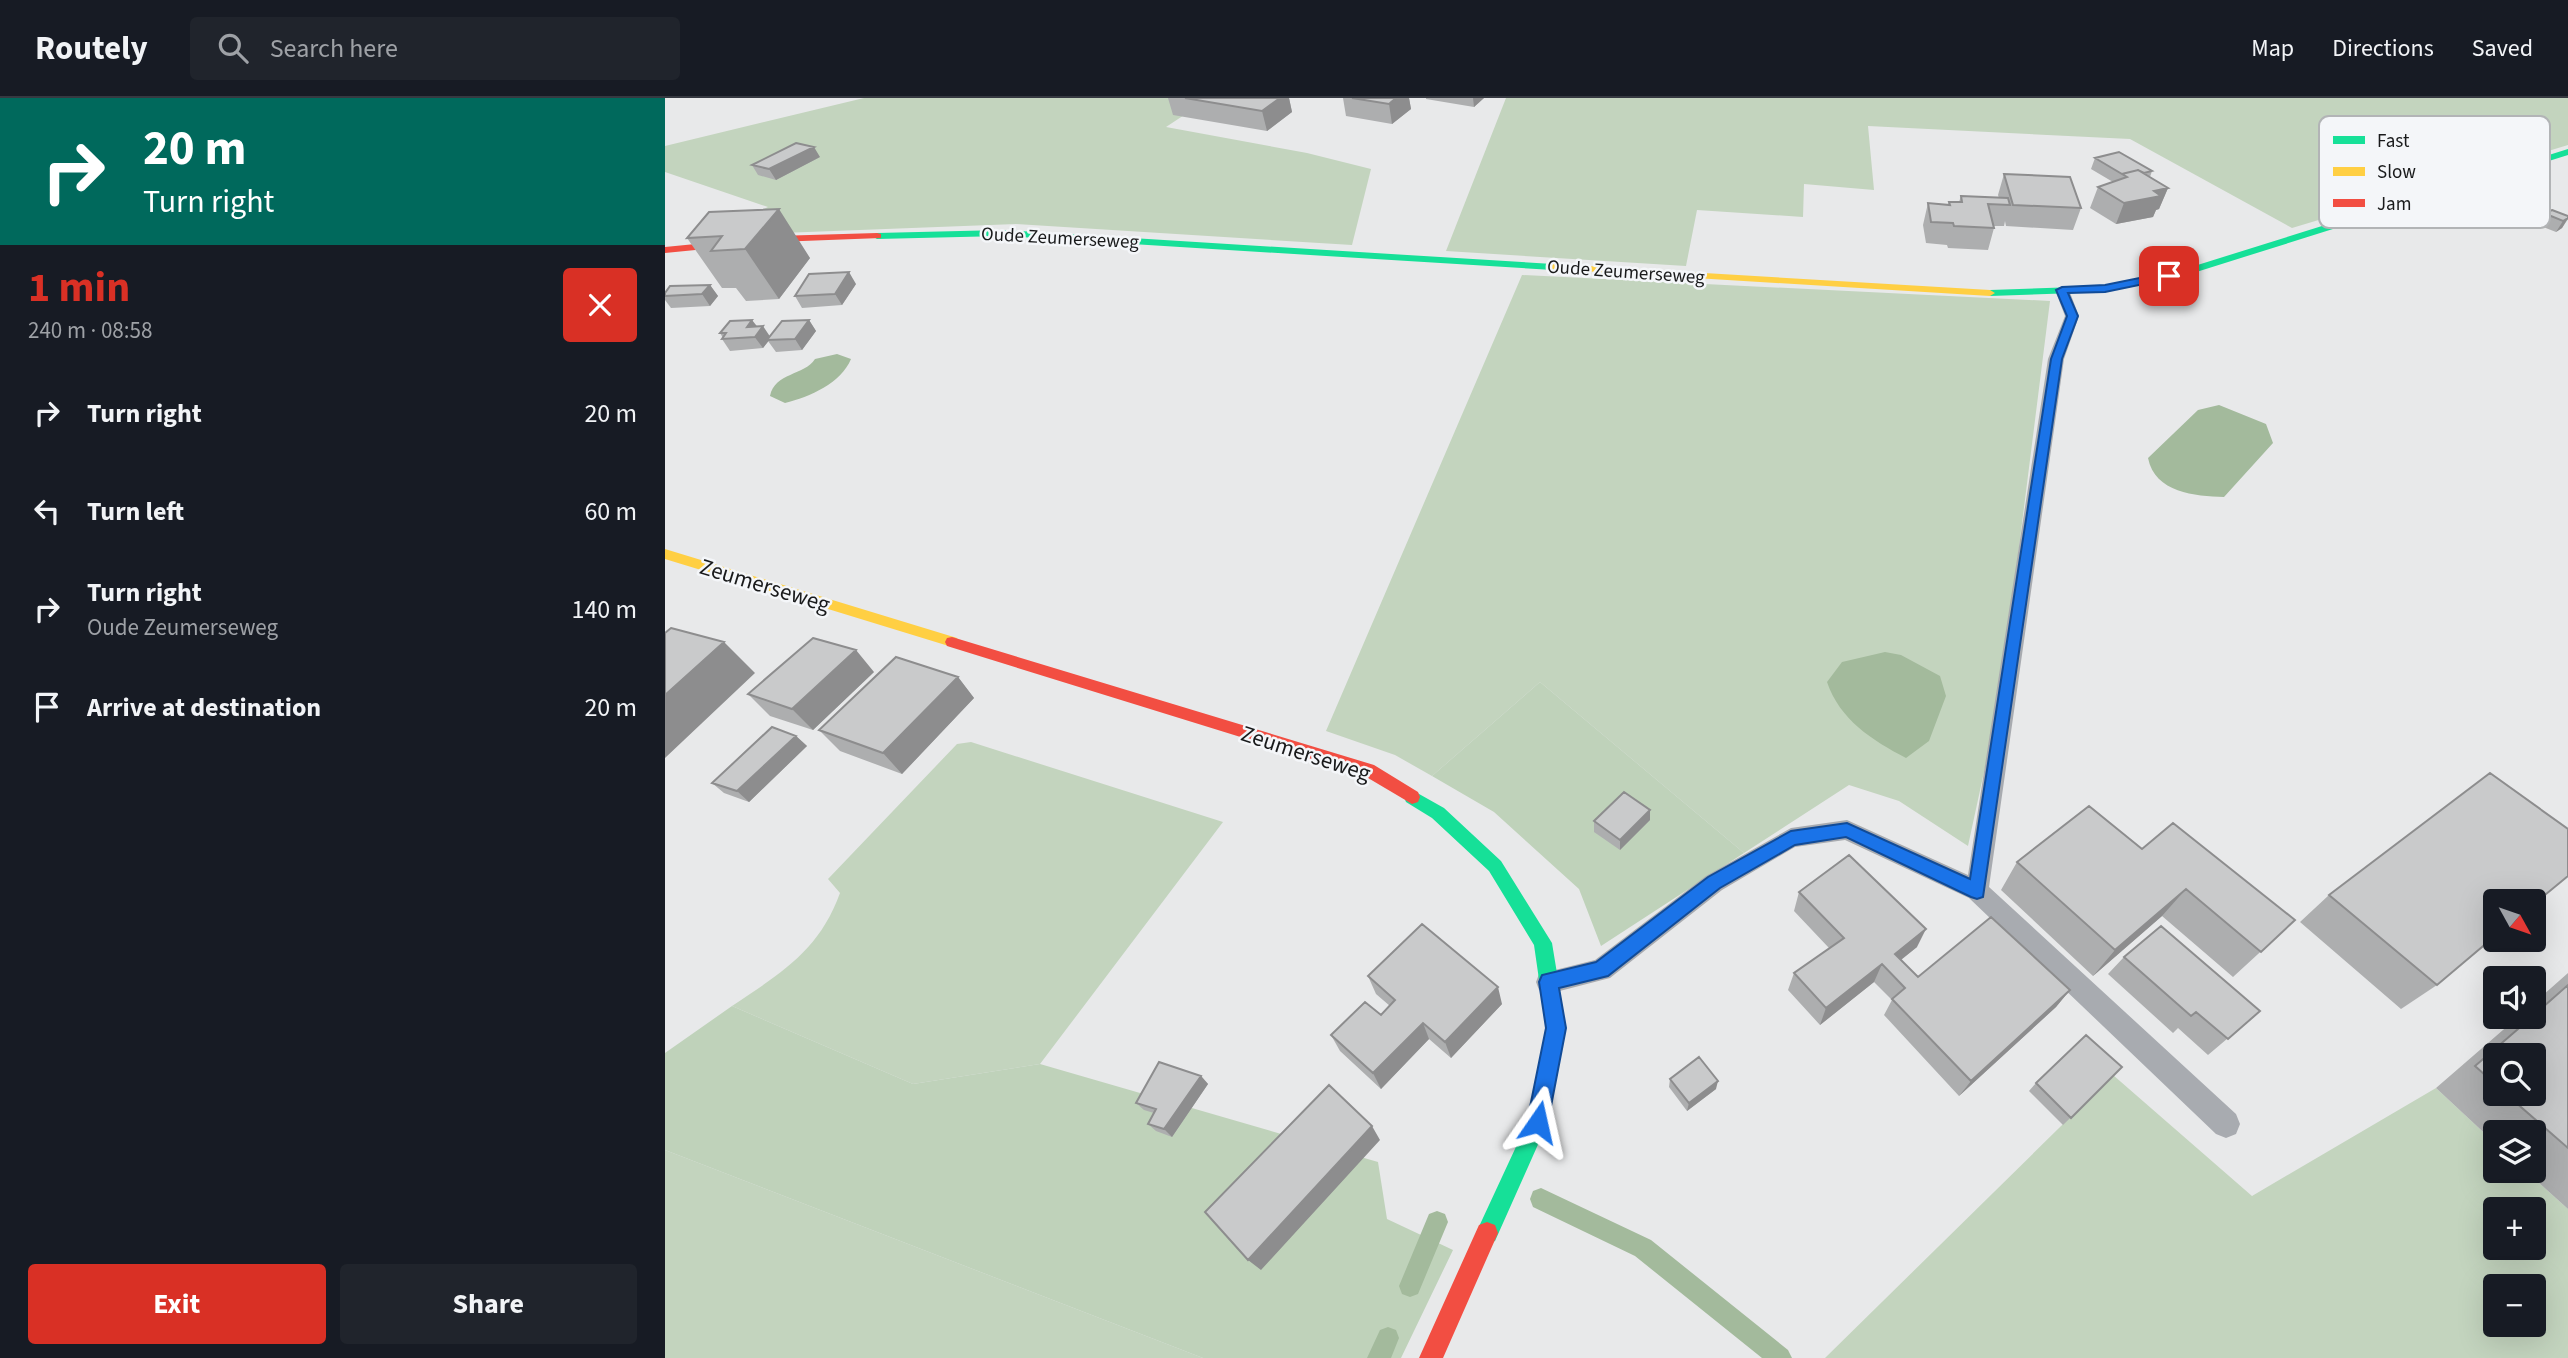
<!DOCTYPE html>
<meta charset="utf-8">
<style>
:root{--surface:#171b24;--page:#20242c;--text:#f1f3f6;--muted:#9ea1a6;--line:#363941;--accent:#d93025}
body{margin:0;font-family:"Source Sans 3",sans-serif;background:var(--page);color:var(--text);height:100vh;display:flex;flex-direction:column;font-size:26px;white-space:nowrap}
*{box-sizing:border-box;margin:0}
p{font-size:23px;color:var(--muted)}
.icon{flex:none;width:38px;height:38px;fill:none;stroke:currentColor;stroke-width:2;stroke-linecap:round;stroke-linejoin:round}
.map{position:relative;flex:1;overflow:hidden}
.side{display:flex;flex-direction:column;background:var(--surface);width:665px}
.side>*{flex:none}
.banner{background:#00695c;color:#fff;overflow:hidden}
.needle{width:46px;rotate:130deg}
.buttons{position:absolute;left:1818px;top:791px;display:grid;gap:14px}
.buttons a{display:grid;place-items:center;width:63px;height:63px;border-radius:7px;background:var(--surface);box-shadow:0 7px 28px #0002;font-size:35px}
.pin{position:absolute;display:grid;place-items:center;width:60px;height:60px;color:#fff;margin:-30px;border-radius:14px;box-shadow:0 4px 10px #0006}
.me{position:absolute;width:77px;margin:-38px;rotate:11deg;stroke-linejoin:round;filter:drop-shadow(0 0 5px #0008)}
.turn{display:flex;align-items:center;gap:24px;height:147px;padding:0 28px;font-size:32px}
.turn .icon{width:91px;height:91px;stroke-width:2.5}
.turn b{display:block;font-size:49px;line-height:60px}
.round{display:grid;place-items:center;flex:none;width:74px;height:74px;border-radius:7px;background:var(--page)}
.summary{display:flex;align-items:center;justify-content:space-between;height:119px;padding:0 28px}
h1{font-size:42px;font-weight:700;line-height:52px;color:var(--accent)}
.cta{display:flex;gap:14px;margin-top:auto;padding:14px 28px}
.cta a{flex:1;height:80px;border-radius:7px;background:var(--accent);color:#fff;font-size:28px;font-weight:700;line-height:80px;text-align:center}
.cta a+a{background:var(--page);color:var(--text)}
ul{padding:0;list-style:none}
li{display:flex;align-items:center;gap:21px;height:98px;padding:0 28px}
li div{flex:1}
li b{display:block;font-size:26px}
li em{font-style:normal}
header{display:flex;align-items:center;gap:42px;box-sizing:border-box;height:98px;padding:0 35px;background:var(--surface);border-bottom:2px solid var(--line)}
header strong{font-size:33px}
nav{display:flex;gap:38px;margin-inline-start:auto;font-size:24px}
.search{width:490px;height:63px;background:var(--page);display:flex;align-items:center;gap:18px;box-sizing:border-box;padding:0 24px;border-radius:7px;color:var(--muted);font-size:26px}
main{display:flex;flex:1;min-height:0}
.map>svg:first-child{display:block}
.green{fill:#c3d4be;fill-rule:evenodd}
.forest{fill:#bfd2ba}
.water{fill:#a3ba9c}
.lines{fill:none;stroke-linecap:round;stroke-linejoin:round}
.stream{fill:#a3ba9c;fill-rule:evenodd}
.lane{fill:#a8abb0;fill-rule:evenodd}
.fast{fill:#16e098;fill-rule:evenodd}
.slow{fill:#ffcf43;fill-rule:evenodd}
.jam{fill:#f24e42;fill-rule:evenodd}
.wall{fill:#adaeaf;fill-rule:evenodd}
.shaded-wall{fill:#8d8d8e}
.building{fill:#c9cacb;stroke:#8d8d8e;stroke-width:2}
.route{fill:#1a73e8;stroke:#114b97;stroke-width:2}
.labels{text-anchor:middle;stroke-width:5;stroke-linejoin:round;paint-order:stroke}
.far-street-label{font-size:19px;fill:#191a1b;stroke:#f4f6f9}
.street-label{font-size:23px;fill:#191a1b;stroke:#f4f6f9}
.key{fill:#f4f6f9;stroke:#b2b4b6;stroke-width:2}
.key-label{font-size:19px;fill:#191a1b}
</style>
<header>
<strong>Routely</strong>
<div class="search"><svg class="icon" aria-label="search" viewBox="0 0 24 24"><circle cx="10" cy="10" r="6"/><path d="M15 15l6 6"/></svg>Search here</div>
<nav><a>Map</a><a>Directions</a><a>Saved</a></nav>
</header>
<main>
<section class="side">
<div class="banner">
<div class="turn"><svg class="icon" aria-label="right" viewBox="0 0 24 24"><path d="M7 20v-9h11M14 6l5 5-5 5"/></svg><div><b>20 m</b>Turn right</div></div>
</div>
<div class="summary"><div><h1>1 min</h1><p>240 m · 08:58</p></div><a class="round" style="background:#d93025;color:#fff"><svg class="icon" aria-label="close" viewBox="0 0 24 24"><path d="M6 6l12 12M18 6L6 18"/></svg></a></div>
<ul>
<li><svg class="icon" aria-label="right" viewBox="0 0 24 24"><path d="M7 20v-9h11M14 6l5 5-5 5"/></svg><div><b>Turn right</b></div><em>20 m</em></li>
<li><svg class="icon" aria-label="left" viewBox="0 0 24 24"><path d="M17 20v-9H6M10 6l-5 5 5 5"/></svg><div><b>Turn left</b></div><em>60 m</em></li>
<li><svg class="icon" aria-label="right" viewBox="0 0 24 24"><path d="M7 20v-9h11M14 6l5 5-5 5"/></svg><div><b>Turn right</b><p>Oude Zeumerseweg</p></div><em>140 m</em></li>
<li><svg class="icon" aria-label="arrive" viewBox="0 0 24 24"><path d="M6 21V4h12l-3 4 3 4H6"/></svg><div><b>Arrive at destination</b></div><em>20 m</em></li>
</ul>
<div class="cta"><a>Exit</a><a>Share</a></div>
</section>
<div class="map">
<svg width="1903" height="1260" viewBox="0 0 1903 1260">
<rect width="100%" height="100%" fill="#e8e9ea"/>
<path class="green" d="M199,0h346l-44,29 141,26 64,16 -19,76 -336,-21 -310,12 62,-29 -103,-35v-26z
M841,0h1062v47l-276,83 -162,-89 -262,-13 6,64 -70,-6 -1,33 -106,-7 -11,56 -240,-15z
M857,177l528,26 -50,397 -32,148 -69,-45 -50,-16 -105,68 -204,-171 -108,94 -37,-21 -69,-24z
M306,644l252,80 -183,242 -127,20 -181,-78c49,-33 87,-55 108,-113l-12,-14 129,-135z
M1448,977l139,121 184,-108 59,55v28h31l42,38v149h-743zM1830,1111h39v39h-39zM1830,1188h39v39h-39z
M0,1052l538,208h-538z"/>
<path class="forest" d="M875,584l204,171 -143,93 -22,-57 -85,-77 -62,-36z
M67,908l181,78 127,-20 338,98 9,57 66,31 -52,108h-198l-538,-208v-97z"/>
<path class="water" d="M172,256l14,5c-10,24 -41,38 -66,44l-15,-7c5,-24 34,-20 45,-37z
M1554,307l47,19 7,19 -49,54c-29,-1 -69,-4 -76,-39l50,-48z
M1220,554l16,3 39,21 6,20 -17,45 -23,17c-34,-18 -66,-38 -79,-76l15,-20z"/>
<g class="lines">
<path class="stream" d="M876,1090l110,52 137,110 4,8h-30l-127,-102 -102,-49 -3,-8 3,-8z
M772,1113l8,3 3,8 -30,72 -8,3 -8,-3 -3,-8 30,-72z
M723,1229l8,3 3,8 -8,20h-24l13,-28z"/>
<path class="lane" d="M1397,188l7,4 10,26 -15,43 -75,528 247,227 4,10 -4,10 -10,4 -10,-4 -247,-236 -124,-58 -50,7 -73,43 -112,88 -62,16 -9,-4 -3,-8 3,-8 56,-14 111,-84 85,-48 56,-8 121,55 80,-516 17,-43 -10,-26z"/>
<path class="fast" d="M1903,51v6l-378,119 -85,18 -115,4 -5,-3 5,-3 115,-4 83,-18z
M337,132l551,34 5,3 -5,3 -551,-34 -125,3 -5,-3 5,-3z
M747,692l32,18 57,53 51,82 14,85 -18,94 -53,119 -8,3 -8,-3 -3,-8 52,-112 18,-93 -12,-83 -45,-74 -57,-53 -26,-16 -2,-5 2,-5z"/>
<path class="slow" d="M888,166l437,26 5,3 -5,3 -441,-27 -1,-2z
M0,451l292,89 2,4 -7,5 -287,-88z"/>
<path class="jam" d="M212,135l4,1v4l-105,4 -111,11v-6l111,-11z
M287,539l422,128 44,27 2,5 -2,5 -6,2 -49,-29 -416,-129 -2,-4 2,-4z
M822,1124l8,3 3,8 -55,125h-24l60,-133z"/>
</g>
<path class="wall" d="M503,0h121l3,14 -25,19 -94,-16z
M678,0h66l2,11 -19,15 -46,-8z
M761,0h58l-10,9 -48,-8z
M155,59l-44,23 -18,-5 -6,-10z
M1430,60l57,13 -2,6 18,11 -9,21 -3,1 -3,7 -37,7 -26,-16 8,-21 15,-5 -22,-13z
M1339,76l77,34 -8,22 -67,-4 -1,-5 -1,5h-11l1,2 -6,22 -40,-2 -1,-3 -21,-2 -3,-18 5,-22 20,2 1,-3h10l2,-6 38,2 -1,-3z
M44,114l101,46 -31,41 -33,2 -10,-13h-14l-35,-50z
M1881,116l22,2v3l-6,9 -6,4 -18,-7z
M191,186l-14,21 -40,3 -7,-12z
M45,187l8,11 -8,10 -39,2 -6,-8v-7z
M144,222l7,11 -14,19 -26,2 -8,-11 -5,7 -33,3 -8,-12 1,-1 -3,-5 37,-6 13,10z
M209,574l-61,58 -43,-14 -22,-22z
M293,579l16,21 -72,76 -62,-23 -21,-21z
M131,638l11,10 -58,56 -25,-9 -12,-10z
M985,722l-30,30 -26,-18v-11z
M1477,751l153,71 -62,57 -71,-61 -69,60 -92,-86 16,-28z
M1134,794l118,55 -16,13 17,17 152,13 -14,17 -97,89 -75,-81 8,-15 -18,-18 -54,43 -32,-35 6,-17 35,-25 -35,-37z
M1664,797l108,90 -36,24 -101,-87z
M1459,859l136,54 -52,44 -30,-27 -5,5 -65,-59z
M1903,875v236l-42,-38h8v-39h-39v11l-59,-55 82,-71h16v-14zM1830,957l39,39h-39z
M703,878l134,28 -51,54 -22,-19 -48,50 -41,-38 -9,-16 50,-20 9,-9 -14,-12z
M1457,969l-59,58 -34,-34 7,-8z
M536,978l7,8 -36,53 -16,-6 -8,-7 6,-11 -10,-3 -8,-7z
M1005,981l46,10 -29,22 -18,-24z"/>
<path class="shaded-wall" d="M615,0h9l3,14 -25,19 -5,-20z
M731,0h13l2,11 -19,15 -3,-20z
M808,0h11l-10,9z
M149,49l6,10 -44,23 -7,-11z
M1503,90l-9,21 -3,1 -3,7 -37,7 8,-21 30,-12z
M114,111l31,49 -31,41 -34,-50z
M1903,120l-6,10 -6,4 7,-11z
M184,174l7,12 -14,21 -7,-11z
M45,187l8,11 -8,10 -8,-12z
M87,222l8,10 3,-4 8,12 -8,10 -16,-21z
M144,222l7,11 -14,19 -7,-11z
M59,544l31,31 -90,85v-63z
M191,552l18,22 -61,58 -21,-21z
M293,579l16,21 -72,76 -19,-21z
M131,638l11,10 -58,56 -12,-11z
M985,712v10l-30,30v-10z
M1521,791l-24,27 -69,60 22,-26z
M1261,831l-9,18 -29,23 7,-16z
M1217,866l-8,18 -54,43 6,-17z
M833,889l4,17 -51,54 -6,-16z
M1405,892l-14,17 -97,89 12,-15z
M758,925l6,16 -48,50 -8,-16z
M536,978l7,8 -36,53 -8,-8z
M1053,983l-2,8 -29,22 2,-8z
M707,1028l8,14 -119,130 -13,-10z"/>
<path class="building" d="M520,0h95l-18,13z
M687,0h44l-7,6z
M131,45l18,4 -45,22 -17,-4z
M1454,54l33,19 -8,2 -6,-3 -16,4 -27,-16z
M1473,72l30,18 -14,3 7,5 -37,7 -26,-16 29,-10 -5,-3z
M1339,76l66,3 11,31 -68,-3z
M1296,98l47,2 2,7 -22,-1 6,24 -40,-2 -1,-3 -22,-1 -3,-19 22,2 -1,-3h13z
M114,111l-34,40 -34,2 11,-15 -35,2 22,-26z
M1887,112l16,6v2l-5,3 -17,-7z
M184,174l-14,22 -40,2 14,-22z
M45,187l-8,9 -37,2v-3l5,-7z
M87,222l-5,7 16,-1 -8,11 -33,2 4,-6h-6l10,-12z
M144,222l-14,19 -28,1 15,-19z
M6,530l53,14 -59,53v-62z
M148,540l43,12 -64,59 -44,-15z
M231,559l62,20 -75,76 -64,-23z
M107,629l24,9 -59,55 -25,-8z
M1825,675l78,56v47l-34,28v-3h-39v35l-58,49 -108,-90z
M959,694l26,18 -30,30 -26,-19z
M1424,708l53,43 31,-26 122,97 -34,32 -75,-63 -71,61 -98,-88z
M1184,757l77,74 -31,25 23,23 73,-60 79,73 -99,91 -79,-82 13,-11 -23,-24 -56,44 -32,-35 50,-35 -45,-46z
M757,826l76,63 -53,55 -22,-19 -50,50 -42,-38 34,-33 16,13 14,-15 -27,-24z
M1496,828l99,85 -32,28 -32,-27 -5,4 -67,-59z
M1903,887v163l-62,-54h28v-39h-39v29l-20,-18 57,-49h2v-2z
M1421,937l36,32 -51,51 -35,-35z
M1034,959l19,24 -29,22 -19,-24z
M494,964l42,14 -37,53 -16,-5 8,-15 -20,-6z
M664,987l43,41 -124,134 -43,-48z"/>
<path class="route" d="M1504,174l4,1v5l-68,14 -37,1 10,23 -16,43 -79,538 -6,2 -6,-2 -125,-60 -51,8 -75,43 -112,88 -49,12 7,40 -18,94 -3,8 -7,3 -8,-3 -3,-8 19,-94 -7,-46 3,-7 54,-13 112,-85 83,-46 56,-8 123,56 81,-520 16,-43 -11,-26 6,-3 43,-2z"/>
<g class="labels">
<g class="far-street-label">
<text transform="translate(395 139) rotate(3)" y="7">Oude Zeumerseweg</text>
<text transform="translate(961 173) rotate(4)" y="7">Oude Zeumerseweg</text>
</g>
<g class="street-label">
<text transform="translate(100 487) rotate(17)" y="8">Zeumerseweg</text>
<text transform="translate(641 655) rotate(18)" y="8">Zeumerseweg</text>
</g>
</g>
<rect x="1654" y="18" width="231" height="112" rx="10" class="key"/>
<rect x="1668" y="38" width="32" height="8" fill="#16e098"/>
<rect x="1668" y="69" width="32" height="9" fill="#ffcf43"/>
<rect x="1668" y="101" width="32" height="8" fill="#f24e42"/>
<g class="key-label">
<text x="1712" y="49">Fast</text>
<text x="1712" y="80">Slow</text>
<text x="1712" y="112">Jam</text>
</g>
</svg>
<div class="buttons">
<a><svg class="needle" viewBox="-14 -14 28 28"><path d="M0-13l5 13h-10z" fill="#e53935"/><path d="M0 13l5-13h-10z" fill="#9ea1a6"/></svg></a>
<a><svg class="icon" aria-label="sound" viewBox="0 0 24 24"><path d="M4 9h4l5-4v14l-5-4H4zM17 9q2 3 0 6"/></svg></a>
<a><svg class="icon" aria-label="search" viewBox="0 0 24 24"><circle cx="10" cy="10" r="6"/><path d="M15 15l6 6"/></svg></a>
<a><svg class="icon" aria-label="layers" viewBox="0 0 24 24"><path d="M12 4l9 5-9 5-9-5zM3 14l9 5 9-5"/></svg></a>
<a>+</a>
<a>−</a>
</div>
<div class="pin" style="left:1504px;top:178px;background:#d93025"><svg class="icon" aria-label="arrive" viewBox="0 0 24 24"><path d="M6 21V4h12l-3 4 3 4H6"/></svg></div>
<svg class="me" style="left:873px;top:1024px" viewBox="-20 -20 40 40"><path d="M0-17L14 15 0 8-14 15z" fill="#1a73e8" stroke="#fff" stroke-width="4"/></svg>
</div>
</main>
